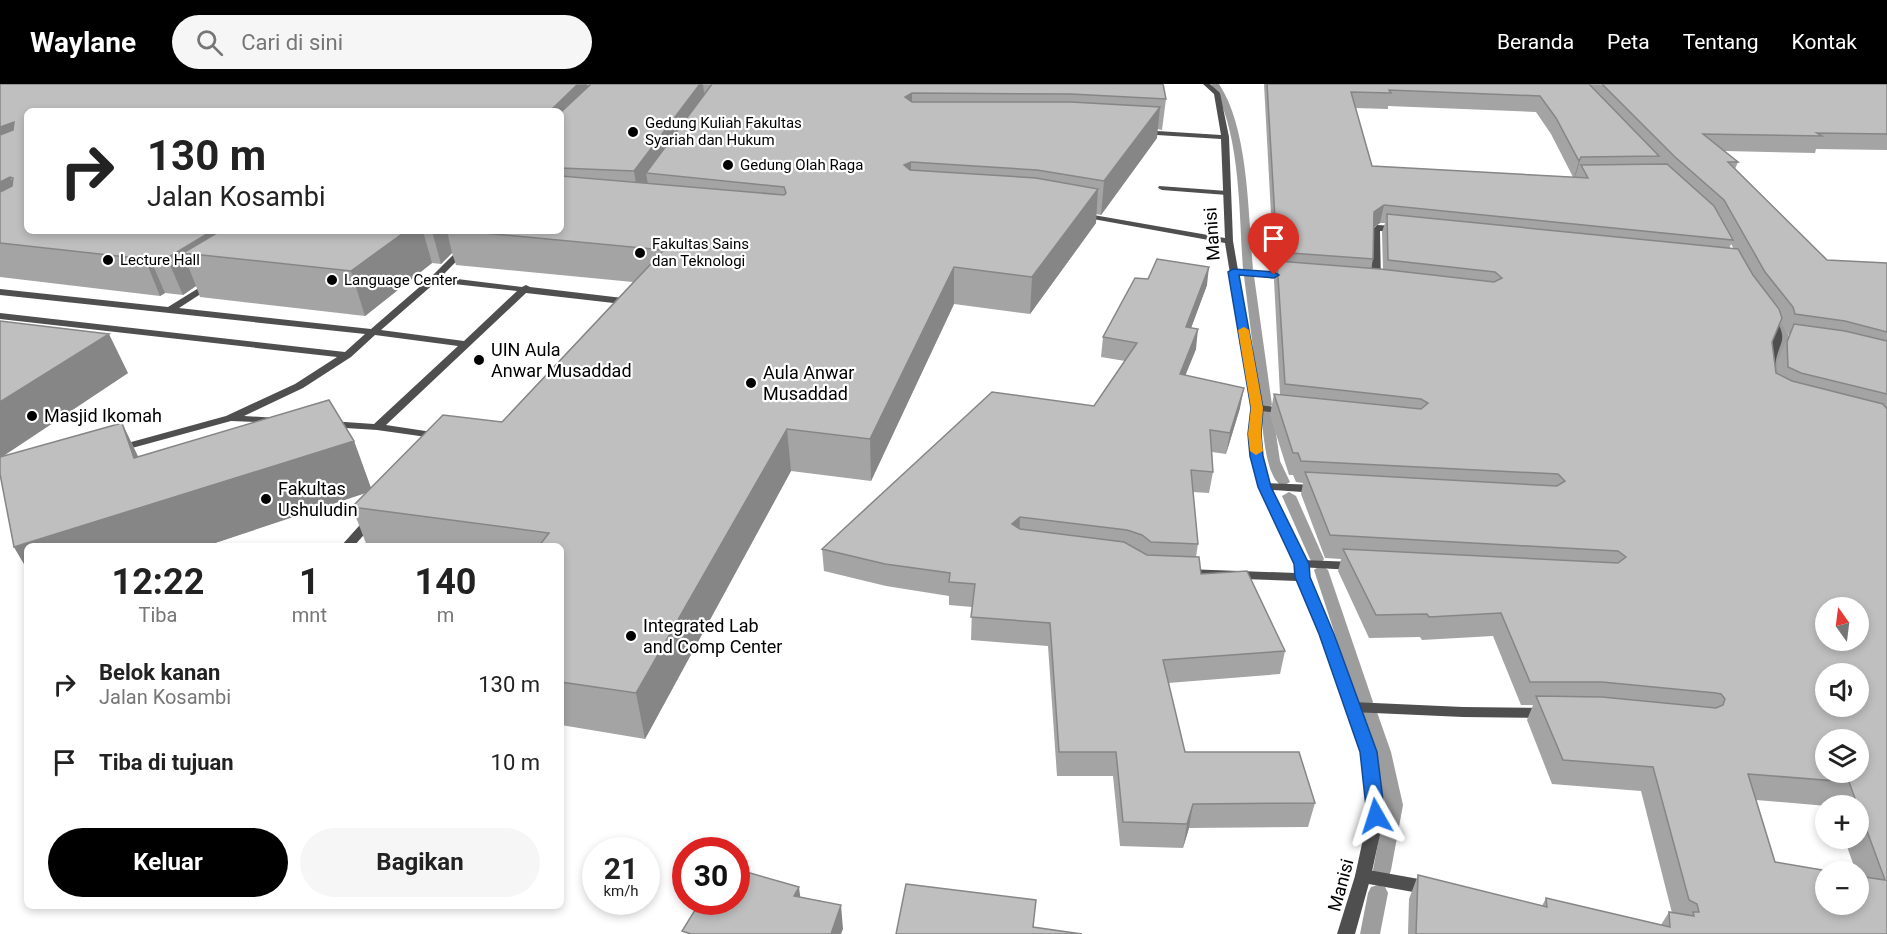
<!DOCTYPE html>
<html lang="id">
<meta charset="utf-8">
<style>
:root{--surface:#fff;--page:#f6f6f6;--text:#222;--muted:#767676;--accent:#000}
body{margin:0;font-family:Roboto,sans-serif;background:var(--page);color:var(--text);height:100vh;display:flex;flex-direction:column;font-size:22px;white-space:nowrap}
*{box-sizing:border-box;margin:0}
p{font-size:20px;color:var(--muted)}
.icon{flex:none;width:33px;height:33px;fill:none;stroke:currentColor;stroke-width:2;stroke-linecap:round;stroke-linejoin:round}
.map{position:relative;flex:1;overflow:hidden}
.sheet{position:absolute;left:24px;top:459px;width:540px;height:366px;display:flex;flex-direction:column;background:var(--surface);border-radius:9px;box-shadow:0 3px 9px #0003}
.sheet>*{flex:none}
.banner{position:absolute;left:24px;top:24px;width:540px;height:126px;border-radius:9px;box-shadow:0 3px 9px #0003;background:#fff;color:var(--text);overflow:hidden}
.needle{width:39px;rotate:346deg}
.fabs{position:absolute;left:1815px;top:513px;display:grid;gap:12px}
.fabs a{display:grid;place-items:center;width:54px;height:54px;border-radius:50%;background:var(--surface);box-shadow:0 3px 9px #0003;font-size:30px}
.speed{position:absolute;left:582px;top:753px;display:flex;gap:12px;font-size:30px;font-weight:700;text-align:center}
.speed>*{display:grid;place-content:center;width:78px;height:78px;border-radius:50%;background:var(--surface);box-shadow:0 3px 9px #0003;line-height:1}
.speed small{font-size:15px;font-weight:400}
.speed .limit{border:9px solid #d22;background:#fff;color:#111}
.pin{position:absolute;display:grid;place-items:center;width:51px;height:51px;color:#fff;margin:-62px -26px;border-radius:50% 50% 50% 0;rotate:-45deg;box-shadow:0 0 6px #0007}
.pin .icon{rotate:45deg}
.me{position:absolute;width:66px;margin:-33px;rotate:354deg;stroke-linejoin:round;filter:drop-shadow(0 0 4px #0008)}
.turn{display:flex;align-items:center;gap:21px;height:126px;padding:0 24px;font-size:27px}
.turn .icon{width:78px;height:78px;stroke-width:2.5}
.turn b{display:block;font-size:42px;line-height:51px}
.eta{display:flex;justify-content:space-evenly;align-items:center;height:102px;text-align:center}
.eta b{font-size:36px;font-weight:700;line-height:42px}
.cta{display:flex;gap:12px;margin-top:auto;padding:12px 24px}
.cta a{flex:1;height:69px;border-radius:36px;background:var(--accent);color:#fff;font-size:24px;font-weight:700;line-height:69px;text-align:center}
.cta a+a{background:var(--page);color:var(--text)}
ul{padding:0;list-style:none}
li{display:flex;align-items:center;gap:18px;height:78px;padding:0 24px}
li div{flex:1}
li b{display:block;font-size:22px}
li em{font-style:normal}
header{display:flex;align-items:center;gap:36px;box-sizing:border-box;height:84px;padding:0 30px;background:var(--accent);color:#fff}
header strong{font-size:28px}
nav{display:flex;gap:33px;margin-inline-start:auto;font-size:21px}
.search{width:420px;height:54px;background:var(--page);display:flex;align-items:center;gap:15px;box-sizing:border-box;padding:0 21px;border-radius:33px;color:var(--muted);font-size:22px}
.map>svg:first-child{display:block}
.lines{fill:none;stroke-linecap:round;stroke-linejoin:round}
.stream{fill:#9d9d9d;fill-rule:evenodd}
.service{fill:#4f4f4f;fill-rule:evenodd}
.minor{fill:#4f4f4f;fill-rule:evenodd}
.wall{fill:#a4a4a4;fill-rule:evenodd}
.shaded-wall{fill:#868686}
.building{fill:#bfbfbf;stroke:#868686;stroke-width:1.5;fill-rule:evenodd}
.route{fill:#1a73e8;stroke:#114b97;stroke-width:1.5}
.slow{fill:#f59e0b}
.poi-dot{fill:#000;stroke:#fff;stroke-width:2}
.labels{text-anchor:middle;stroke-width:4.5;stroke-linejoin:round;paint-order:stroke}
.far-poi-label{font-size:15px;fill:#000;stroke:#fff;text-anchor:start}
.street-label{font-size:18px;fill:#000;stroke:#fff}
.poi-label{font-size:18px;fill:#000;stroke:#fff;text-anchor:start}
</style>
<header>
<strong>Waylane</strong>
<div class="search"><svg class="icon" aria-label="search" viewBox="0 0 24 24"><circle cx="10" cy="10" r="6"/><path d="M15 15l6 6"/></svg>Cari di sini</div>
<nav><a>Beranda</a><a>Peta</a><a>Tentang</a><a>Kontak</a></nav>
</header>
<div class="map">
<svg width="1887" height="850" viewBox="0 0 1887 850">
<rect width="100%" height="100%" fill="#fff"/>
<g class="lines">
<path class="stream" d="M1211,0h8c30,45 29,131 34,185l-5,3 -5,-3c-4,-54 -2,-140 -32,-185z
M1249,189l5,3 18,129 -6,4 -6,-4 -16,-129z
M1770,223l4,1 15,22 -6,40 7,17 -6,4c-21,-9 -8,-46 -5,-61l-14,-20z
M1267,325l6,4 7,48 10,21 -7,4c-17,-5 -20,-57 -22,-73z
M1289,408l7,4 28,63 -2,3h-10l-2,-3 -28,-63z
M1321,481l7,5 45,132 -2,4 -6,2 -6,-2 -2,-4 -43,-132z
M1370,625l6,2 2,4 13,37 12,53 -12,65 -2,6 -7,2 -7,-2 -2,-6 12,-65 -12,-53 -11,-37 2,-4z
M1378,801l7,2 3,6 -8,41h-20l8,-41 3,-6z"/>
<path class="service" d="M1159,102l68,5 4,2 -4,2 -65,-5 -4,-2z
M477,147h9l-45,46 81,10 4,-2 4,2 101,12 5,3 -5,3 -105,-12 -140,132 59,9 2,2 -6,3 -64,-9 -47,-3 -5,-3 5,-3 44,3 84,-78 -83,-11 -24,22 -48,31 -59,28 33,2 4,1 1,2 -1,2 -50,-2 -110,30h-8l-2,-2 2,-2 113,-31 69,-32 42,-27 -337,-38v-6l345,39 20,-18 -365,-39v-6l168,18 42,-26 3,1v4l-34,22 192,21 60,-52zM436,198l81,9 -53,50 -83,-11z
M1257,321l29,3 5,3 -5,3 -33,-4 -1,-2 1,-2z
M1265,399l52,2 6,4 -6,4 -56,-4 -2,-2 2,-2z
M371,432l6,4 -23,26h-13l26,-29z
M1302,476l52,2 6,4 -6,4 -56,-3 -2,-3 2,-3z
M1352,618l111,5 83,1 5,1 2,4 -2,4 -5,1 -83,-1 -111,-5 -5,-1 -2,-4 2,-4z
M1363,785l67,12 6,2 2,5 -2,5 -6,2 -67,-12 -6,-2 -2,-5 2,-5z"/>
<path class="minor" d="M1203,0h7l10,9 9,44 4,104 5,29 53,3 4,3 -4,3 -52,-4 23,133 -2,28 5,34 13,32 30,62 1,13 25,57 43,118 7,64 -13,60 -16,58h-18l18,-58 13,-60 -7,-64 -41,-118 -22,-53 -112,-4 -6,-4 6,-4 110,4v-9l-30,-62 -16,-49 -2,-17 4,-28 -27,-165 -143,-26 -4,-2 4,-2 143,25 -4,-99 -80,-5 -4,-2 4,-2 80,5 -7,-41z
M1377,141l21,1 4,3 -4,3 -18,-1 1,52 -5,3 -5,-3 1,-53z
M1769,229l3,1c20,29 5,26 3,54l-5,3 -5,-3c2,-26 17,-25 -1,-52z"/>
</g>
<path class="wall" d="M0,0h1163l3,15 -4,31 -5,-1v9l-56,77 -5,-1v9l-66,91 -76,-10 -83,177 -80,-10 -146,268 -84,-14v-179h-194l-15,-39 14,-15 -160,54h-179v23l-13,-22 -14,-73v-153l128,52 -126,84 120,-34 16,33 216,-15 17,47 131,-66 131,-140 -177,-17 -4,-12 -11,11 -9,-1 -67,53 -165,-19 -4,-11 -13,9 -18,-2 -5,3 -160,-19zM27,27h534v120h-534z
M1264,0h623v66l-71,-1 -1,4 -91,-2 14,11 -3,7 92,91 60,3v671h-479l1,-35 9,-24 124,31 4,-8 115,27 8,-13 3,1 -31,-122 -89,-7 -25,-64 6,-15h-12l-28,-69 -71,4 -2,-3 -51,1 -31,-67 3,-12 -16,-1 -24,-64 2,-11 -7,-1 -3,-7h-4l-19,-60 4,-21h6l-6,-114 2,-9 -2,-1zM1388,22l148,6 15,22 22,43 -201,-11 -17,-58 33,1zM1380,139h5l-3,9 1,38 -12,-1 2,-10 1,-32zM1731,160l3,5h-5zM1780,238l4,5 2,7h3l-12,28 1,12 -2,-1 -4,-31zM1756,716l71,6h31v32h-14l12,34h2v32l-83,-42z
M1148,195l59,6 -16,43 5,21 -11,26 55,33 -14,46 -14,-2 1,20 -4,21 -16,-1 5,52 -2,13 5,17 84,77 -5,23 -112,9 17,69 130,51 -7,24 -119,1 -6,20 -63,-2 -7,-70h-56l-9,-130 -77,-6 1,-33 -23,-2v-9l-63,-10 -62,-15 -2,-22 272,-143 31,-45 -24,-4 2,-20z"/>
<path class="shaded-wall" d="M578,0h9l4,21 -30,33v-27h-8v-3z
M700,0h3l3,26 -60,63 3,18 -10,14 -5,-34z
M912,9v31l-7,-27z
M1160,23l-3,31 -56,77 3,-34z
M14,38l13,28 -27,15v-38z
M1581,73l-5,17 -2,4 5,-17z
M911,78v33l-7,-30z
M10,93l16,34 -26,13v-42z
M1098,105l-2,34 -66,91 2,-37z
M1384,121l-4,18 -10,7 4,-18z
M212,147h47l-76,22 13,33 -13,9 -16,-37z
M406,147h17l9,32 -67,53 -14,-45z
M432,147h15l5,22 -11,11z
M149,172l16,37 -5,3 -15,-37z
M954,183v37l-83,177 -1,-42z
M1209,183l-2,18 -23,62 2,-20z
M1198,245l-2,20 -18,45 2,-20z
M109,250l19,39 -128,85v-56z
M1244,304l-4,20 -14,46 4,-21z
M122,339l23,49 209,-31 18,50 -166,55h-179v23l-13,-22 120,-89z
M787,345l4,42 -146,268 -9,-46z
M1020,433l-1,22 -7,-15z
M1193,720l-4,24 -6,20 4,-24z
M799,803l3,23 -8,-14z
M841,821l2,24 -2,5h-10z"/>
<path class="building" d="M0,0h578l-25,24v3h-526v120h185l-45,27 -18,-2 -4,3 -145,-16v-51l12,-6 1,-8 -3,-1 -10,5v-47l13,-5 1,-8 -14,5z
M591,0h109l-66,87 -73,-3v-56z
M712,0h451l3,15 -95,-5 -159,-1 -7,4 7,5h159l89,5 -56,74 -67,-11 -126,-8 -7,3 6,5 126,8 62,11 -66,88 -78,-10 -84,172 -83,-10 -151,264 -75,-11v-136h-22l10,-13 -197,-26 91,-92 59,7 162,-172 -201,-19h98v-55l223,19 2,-2 -2,-6 -138,-14z
M1267,0h322l70,72 -78,1 -2,4 -23,-43 -16,-22 -151,-6 2,3 -40,-1 21,74 216,12 -7,-13 86,-1 47,42 19,34 -349,-35 -10,7 -1,47 -96,-7z
M1602,0h285v50l-70,-1 5,3 -119,-2 35,28h-10l99,98 60,3v69l-42,-11 -50,-7 -2,-7 -28,-35 -41,-72 -49,-43z
M1387,130l351,35 15,26 26,34 3,9 -10,24 4,31 16,8 91,23 4,5v525h-471l2,-59 129,32 -1,-9 124,29 -1,-15 25,4 -1,-4h6l-2,-8 -8,-4 -36,-133 -90,-7 -27,-64 66,1 114,11 7,-3 2,-6 -4,-5 -5,-1 -114,-11h-72l-29,-69 -72,4 -2,-3 -51,1 -33,-66 275,14 8,-6 -8,-6 -288,-16 -25,-63 252,14 8,-5 -7,-7 -257,-13 -3,-8h-5l-19,-59 147,15 7,-6 -7,-4 -136,-15 -8,-123 103,8 114,13 8,-4 -7,-6 -107,-12zM1826,524h32v32h-32zM1826,590h32v32h-32zM1826,656h32v32h-32zM1748,690l101,8 36,98 -27,-4v28h-32v-32h8l-59,-10z
M220,147h186l-55,40 -168,-18z
M1157,175l52,8 -23,60 12,2 -18,45 64,14 -14,45 -20,-3 3,42 -22,-2 7,74 -47,-2 -9,-7 -15,-5 -107,-13 -8,7 8,5 104,13 23,13 52,2 2,17 46,-3 38,80 -122,9 22,92h114l16,51 -122,1 -6,20 -64,-2 -7,-70h-57l-9,-129 -79,-6 4,-33 -26,-2 1,-9 -65,-9 -63,-15 170,-157 102,14 43,-63 -34,-6 32,-59 13,1z
M0,237l109,13 -109,68z
M1794,240l51,7 42,10v53l-86,-21 -13,-6 -1,-25z
M329,316l25,41 -340,106 -14,-73v-17l122,-34 12,35z
M736,785l63,18 -5,9 47,9 -10,29h-140l-9,-3 18,-29h36z
M906,800l130,16 -3,27 49,7h-186z"/>
<path class="route" d="M1233,185l41,3 5,3 -5,3 -35,-3 24,133 -2,26 2,22 8,31 38,77 1,13 24,57 43,118 8,64 -3,5 -6,2 -7,-2 -2,-5 -7,-64 -41,-118 -24,-57 -1,-13 -36,-77 -8,-31 -2,-22 3,-26 -23,-136z"/>
<path class="slow" d="M1244,243l5,3 14,78 -2,26 2,17 -7,4 -6,-4 -2,-17 3,-26 -13,-78z"/>
<g class="poi-dot">
<circle cx="633" cy="48" r="6"/>
<circle cx="728" cy="81" r="6"/>
<circle cx="640" cy="169" r="6"/>
<circle cx="108" cy="176" r="6"/>
<circle cx="332" cy="196" r="6"/>
<circle cx="479" cy="276" r="6"/>
<circle cx="751" cy="299" r="6"/>
<circle cx="32" cy="332" r="6"/>
<circle cx="266" cy="415" r="6"/>
<circle cx="631" cy="552" r="6"/>
</g>
<g class="labels">
<g class="far-poi-label">
<text x="645" y="44">Gedung Kuliah Fakultas<tspan x="645" dy="17">Syariah dan Hukum</tspan></text>
<text x="740" y="86">Gedung Olah Raga</text>
<text x="652" y="165">Fakultas Sains<tspan x="652" dy="17">dan Teknologi</tspan></text>
<text x="120" y="181">Lecture Hall</text>
<text x="344" y="201">Language Center</text>
</g>
<g class="street-label">
<text transform="translate(1212 150) rotate(-94)" y="6">Manisi</text>
<text transform="translate(1341 801) rotate(-75)" y="6">Manisi</text>
</g>
<g class="poi-label">
<text x="491" y="272">UIN Aula<tspan x="491" dy="21">Anwar Musaddad</tspan></text>
<text x="763" y="295">Aula Anwar<tspan x="763" dy="21">Musaddad</tspan></text>
<text x="44" y="338">Masjid Ikomah</text>
<text x="278" y="411">Fakultas<tspan x="278" dy="21">Ushuludin</tspan></text>
<text x="643" y="548">Integrated Lab<tspan x="643" dy="21">and Comp Center</tspan></text>
</g>
</g>
</svg>
<div class="fabs">
<a><svg class="needle" viewBox="-14 -14 28 28"><path d="M0-13l5 13h-10z" fill="#e53935"/><path d="M0 13l5-13h-10z" fill="#767676"/></svg></a>
<a><svg class="icon" aria-label="sound" viewBox="0 0 24 24"><path d="M4 9h4l5-4v14l-5-4H4zM17 9q2 3 0 6"/></svg></a>
<a><svg class="icon" aria-label="layers" viewBox="0 0 24 24"><path d="M12 4l9 5-9 5-9-5zM3 14l9 5 9-5"/></svg></a>
<a>+</a>
<a>−</a>
</div>
<div class="speed"><div>21<small>km/h</small></div><div class="limit">30</div></div>
<div class="pin" style="left:1274px;top:191px;background:#d93025"><svg class="icon" aria-label="arrive" viewBox="0 0 24 24"><path d="M6 21V4h12l-3 4 3 4H6"/></svg></div>
<svg class="me" style="left:1376px;top:732px" viewBox="-20 -20 40 40"><path d="M0-17L14 15 0 8-14 15z" fill="#1a73e8" stroke="#fff" stroke-width="4"/></svg>
<div class="banner">
<div class="turn"><svg class="icon" aria-label="right" viewBox="0 0 24 24"><path d="M7 20v-9h11M14 6l5 5-5 5"/></svg><div><b>130 m</b>Jalan Kosambi</div></div>
</div>
<section class="sheet">
<div class="eta">
<div><b>12:22</b><p>Tiba</p></div>
<div><b>1</b><p>mnt</p></div>
<div><b>140</b><p>m</p></div>
</div>
<ul>
<li><svg class="icon" aria-label="right" viewBox="0 0 24 24"><path d="M7 20v-9h11M14 6l5 5-5 5"/></svg><div><b>Belok kanan</b><p>Jalan Kosambi</p></div><em>130 m</em></li>
<li><svg class="icon" aria-label="arrive" viewBox="0 0 24 24"><path d="M6 21V4h12l-3 4 3 4H6"/></svg><div><b>Tiba di tujuan</b></div><em>10 m</em></li>
</ul>
<div class="cta"><a>Keluar</a><a>Bagikan</a></div>
</section>
</div>
